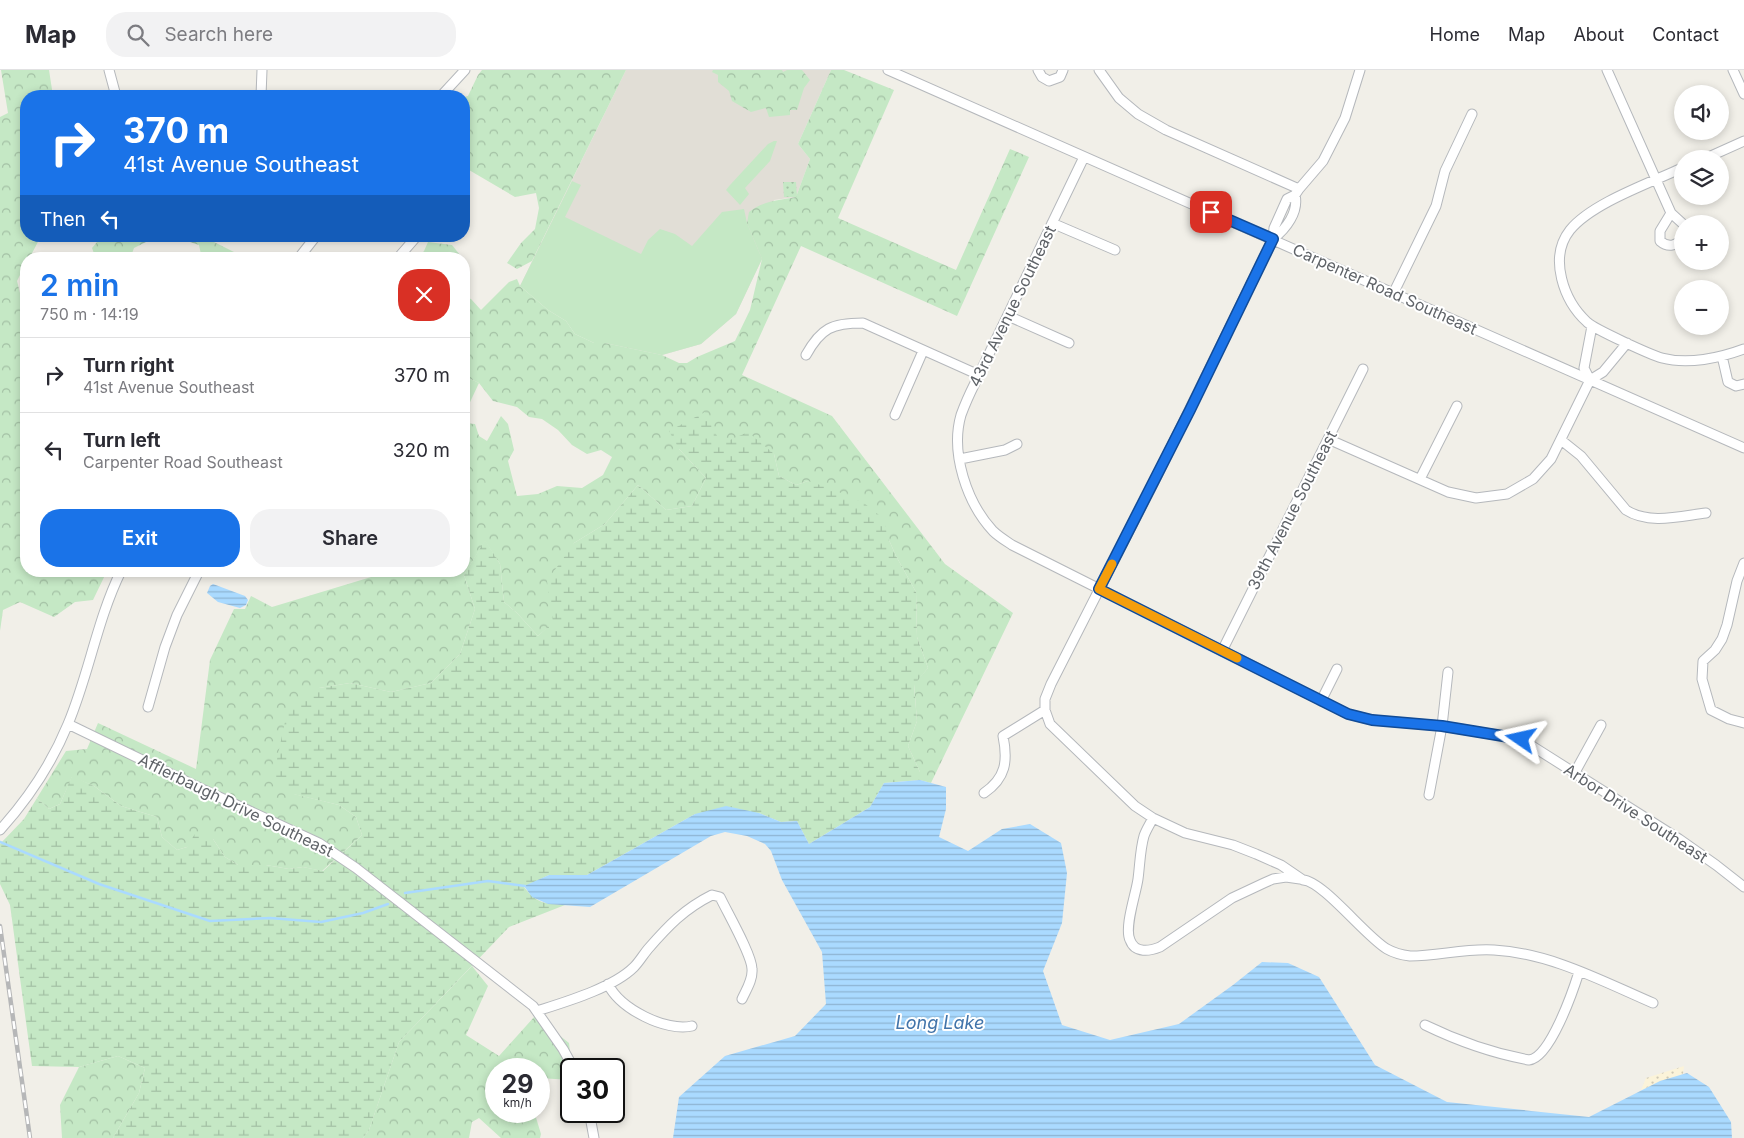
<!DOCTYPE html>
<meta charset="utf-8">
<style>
:root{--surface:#fff;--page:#f2f2f3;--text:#2b2b33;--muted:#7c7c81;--line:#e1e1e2;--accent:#1a73e8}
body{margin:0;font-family:Inter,sans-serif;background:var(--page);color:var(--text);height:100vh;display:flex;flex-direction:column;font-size:19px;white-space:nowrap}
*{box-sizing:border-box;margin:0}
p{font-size:16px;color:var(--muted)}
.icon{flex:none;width:28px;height:28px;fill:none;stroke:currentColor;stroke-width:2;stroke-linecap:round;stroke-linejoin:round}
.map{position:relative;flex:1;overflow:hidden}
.sheet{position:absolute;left:20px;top:182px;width:450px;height:325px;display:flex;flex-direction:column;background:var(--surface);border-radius:20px;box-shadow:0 2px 8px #0003}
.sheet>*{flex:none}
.top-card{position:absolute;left:20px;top:20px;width:450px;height:152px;border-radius:20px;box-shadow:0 2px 8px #0003;background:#1a73e8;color:#fff;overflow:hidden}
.controls{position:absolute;left:1674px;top:15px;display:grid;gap:10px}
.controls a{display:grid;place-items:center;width:55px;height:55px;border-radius:50%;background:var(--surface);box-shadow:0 2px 8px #0003;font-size:25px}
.speed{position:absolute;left:485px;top:988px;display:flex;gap:10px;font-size:25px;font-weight:700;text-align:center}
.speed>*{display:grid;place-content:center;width:65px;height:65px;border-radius:50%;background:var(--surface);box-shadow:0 2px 8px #0003;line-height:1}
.speed small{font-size:12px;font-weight:400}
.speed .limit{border:2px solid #111;border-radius:8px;background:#fff;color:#111}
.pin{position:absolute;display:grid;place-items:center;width:42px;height:42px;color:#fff;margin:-21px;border-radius:10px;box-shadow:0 2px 8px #0006}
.me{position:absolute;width:55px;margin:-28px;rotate:281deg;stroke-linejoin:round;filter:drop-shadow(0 0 4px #0008)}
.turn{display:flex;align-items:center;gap:18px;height:105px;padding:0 20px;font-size:22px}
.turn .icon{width:65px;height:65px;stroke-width:2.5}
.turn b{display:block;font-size:35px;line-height:42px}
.then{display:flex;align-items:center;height:48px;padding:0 20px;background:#0003;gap:10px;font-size:19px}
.round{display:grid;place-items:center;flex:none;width:52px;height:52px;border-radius:20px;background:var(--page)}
.head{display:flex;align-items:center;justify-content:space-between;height:85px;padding:0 20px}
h1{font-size:30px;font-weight:600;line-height:38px;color:var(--accent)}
.cta{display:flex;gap:10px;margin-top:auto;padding:10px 20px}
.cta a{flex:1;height:58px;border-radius:20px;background:var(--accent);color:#fff;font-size:20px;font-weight:600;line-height:58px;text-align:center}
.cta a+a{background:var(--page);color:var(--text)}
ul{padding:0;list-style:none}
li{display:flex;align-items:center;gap:15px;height:75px;padding:0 20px;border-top:1px solid var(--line)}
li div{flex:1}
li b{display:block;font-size:19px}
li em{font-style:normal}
header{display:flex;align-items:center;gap:30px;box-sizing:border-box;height:70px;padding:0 25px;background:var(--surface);border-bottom:1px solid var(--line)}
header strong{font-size:24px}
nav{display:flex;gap:28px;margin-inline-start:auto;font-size:18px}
.search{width:350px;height:45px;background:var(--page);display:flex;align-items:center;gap:12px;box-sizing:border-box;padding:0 18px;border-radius:20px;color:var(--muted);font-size:19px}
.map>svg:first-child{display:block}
.education{fill:#e1ded6}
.green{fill:#c5e8c5}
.forest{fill:url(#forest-crowns)}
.wetland{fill:url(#wetland-marsh)}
.sand{fill:url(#sand-dots)}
.garden{fill:url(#garden-dots)}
.water{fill:url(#water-rules)}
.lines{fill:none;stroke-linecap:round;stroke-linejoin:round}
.stream{stroke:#aadaff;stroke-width:2.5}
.minor-casing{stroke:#b5b8bc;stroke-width:11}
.minor{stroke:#fff;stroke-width:9}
.rail-casing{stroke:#b6b7b8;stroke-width:4.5}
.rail{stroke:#fff;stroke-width:2.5;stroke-dasharray:8;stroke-linecap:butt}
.route-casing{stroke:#114b97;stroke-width:12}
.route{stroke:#1a73e8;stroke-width:9}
.slow{stroke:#f59e0b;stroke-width:9}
.labels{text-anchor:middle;stroke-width:4;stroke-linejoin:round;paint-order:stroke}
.street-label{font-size:16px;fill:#5f6368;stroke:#fff}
.water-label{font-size:18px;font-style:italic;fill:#4174aa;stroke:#fff}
</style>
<header>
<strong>Map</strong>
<div class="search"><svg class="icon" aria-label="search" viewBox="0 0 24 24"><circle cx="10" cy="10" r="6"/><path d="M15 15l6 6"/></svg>Search here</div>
<nav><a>Home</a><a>Map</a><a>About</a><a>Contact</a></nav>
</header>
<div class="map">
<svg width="1744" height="1068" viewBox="0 0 1744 1068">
<defs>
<pattern id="forest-crowns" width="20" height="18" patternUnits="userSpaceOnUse" patternTransform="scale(1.25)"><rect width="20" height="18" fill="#c5e8c5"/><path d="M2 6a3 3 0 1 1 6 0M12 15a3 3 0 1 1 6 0" fill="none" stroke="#a3c0a4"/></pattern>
<pattern id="wetland-marsh" width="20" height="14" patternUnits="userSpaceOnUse" patternTransform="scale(1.25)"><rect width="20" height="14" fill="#c5e8c5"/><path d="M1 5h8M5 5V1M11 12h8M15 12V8" fill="none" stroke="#a3c0a4"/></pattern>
<pattern id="sand-dots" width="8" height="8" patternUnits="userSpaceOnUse" patternTransform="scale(1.25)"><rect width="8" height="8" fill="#fbf3d9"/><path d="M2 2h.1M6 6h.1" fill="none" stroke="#cec8b4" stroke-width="1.8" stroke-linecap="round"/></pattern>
<pattern id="garden-dots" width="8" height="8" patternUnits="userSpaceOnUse" patternTransform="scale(1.25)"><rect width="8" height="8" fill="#c5e8c5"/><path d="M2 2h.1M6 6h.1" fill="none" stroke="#a3c0a4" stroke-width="1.8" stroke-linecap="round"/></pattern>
<pattern id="water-rules" width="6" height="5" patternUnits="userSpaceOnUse" patternTransform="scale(1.25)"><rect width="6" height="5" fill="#aadaff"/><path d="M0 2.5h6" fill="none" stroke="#8eb4d2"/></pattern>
</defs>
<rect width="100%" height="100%" fill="#f1efe8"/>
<path class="education" d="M626,0h205l-33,74 12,15 -14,38 -22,3 -12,59 -26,55 -35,30 -39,11 -57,-12 -85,-57z"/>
<path class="green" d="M774,71h3l-7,20 -25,27 4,6 -9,11 -14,-15 4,-5 38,-41z
M572,111l9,4 -16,32 76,37 7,-14 12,-11 15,5 17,12 30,-34 22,-3 3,14 15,36 -26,55 -35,30 -39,11 -57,-12h-11l-19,-9 -9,-13 -18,-11 -28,-24z
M464,306l15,7 -15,32z"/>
<path class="forest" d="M1,0h48l4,26h-27v140h15l-12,23h-3v4l-9,18 7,28 2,2v260h81l-14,29 -18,2 -21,15 -34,-15 -17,8 -3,21v-514l8,-4z
M482,0h144l-94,191 -15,8 -10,-6 14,-20 14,-14 4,-21 -3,-15 -21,4 -46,-27 -5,-2v-71l4,-1 10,-21z
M713,0h69l1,2 4,-2h15l8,10 -6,8 -7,22h-7v5l-21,2 -3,-9 -15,4 -19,-11 -3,-10 -11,-9v-7l-6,-3z
M831,0h13l50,20 -56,128 118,52 54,-121 19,8 -72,159 -156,-70 -59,129 90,41 113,148 68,49 -82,170 -11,-3v-8l-12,-26 9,-25 -3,-37 14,-16 -11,-31 -1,-45 -20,-36 -7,-16 -81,-59 -12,4 -17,-9 -5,-22 -53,-9 -42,4 27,29 -14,28 -26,4 -28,-25 -33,39 -31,19 -20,79 -16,14 -21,-23 -13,-11 -4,-38 -15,-23 -21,34 11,34 -15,45 -29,29 -40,9 -41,-9 -31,5 -25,106 45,11 17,12 6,18 -40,36 -19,-4 -14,2 -23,-4h-28l-13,-8 -12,-18 -36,11 -15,-13 -5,-20 -36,-11 -27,-20 -22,-9 -12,27 -11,5 -12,-11 29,-47 21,-2 11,-26 98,46 14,-109 24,-51h11l6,-13 21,11 119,-36h73v-148l11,1 4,12 8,5 14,-25 7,8 6,26 -6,11 9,35 21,-2 19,-8 25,2 21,-13 9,-18 -11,-7 -14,4 -15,-9 -14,-15 -16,-11 -13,-2 -12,-10 -24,-6 -14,-18 -15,-7v-79l7,2 10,11 28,-28 8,-3 3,7 28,24 18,11 9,13 19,9h11l57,12 17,8h8l10,-6 38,-16 15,-31 12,-51 -15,-36 2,-11c13,-11 31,-12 47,-15l14,-38 -12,-15z
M102,166h56l-24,12 -4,11h-34l-4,-11z
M171,166h31l46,23h-46l-3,-14z
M428,172l24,3 8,10 -3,4h-40l7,-8z
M472,896l16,20 -22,49 33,21 36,-40 34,27 3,26 -1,11 -32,-2v-9h-43v42h38l7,23 -1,4h-39l-22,-20 -7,4 -3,16h-106l6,-8 30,-88z
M118,986l27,12 -6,25 -26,45h-51l-2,-33 19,-38z"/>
<path class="wetland" d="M705,342l16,32 27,-12 26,22 5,22 17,9 12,-4 24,8 32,14 20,16 5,21 7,16 20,36 1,45 11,31 -14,17 3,36 -9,25 12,26v8l-36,3 -14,24 -61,37 -12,-23 -16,1 -22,-9 -64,1 -108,61h-38l-25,12c12,16 21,17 41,18l-56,22 -110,115 -30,88 -6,8h-250l26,-45 6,-25 -27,-12 -39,11 -47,-1 -22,-161 -10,-21v-40l24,-25 13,-21 12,11 11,-5 12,-28 22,10 27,20 36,11 5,20 15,13 10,-3 9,-15 17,7 12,18 13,8h28l23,4 14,-2 20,4 39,-36 -6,-18 -17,-12 -46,-11 -20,-16 16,-75 30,-15 31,-5 41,9 40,-9 29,-29 15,-45 -11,-34 21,-35 15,24 4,38 13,11 21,23 15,-14 -6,-41 27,-38 31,-19 33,-39 28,25 26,-4 14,-28 -27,-29 -10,-18z"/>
<path class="sand" d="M1684,996l-1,8 -42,16 5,-12z"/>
<path class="garden" d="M783,112h13l1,15h-13z"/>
<path class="water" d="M213,514l32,12 3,4 -2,5 -6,3 -22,-6 -11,-9 3,-7z
M920,710l26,7v22l-7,28 29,14 34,-22 28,-5 31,19 6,30 -5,50 -19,48 19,54 48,15 69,-16 54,-39 29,-23 26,1 31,14 56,88 72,37 142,15 71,-36 27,-8 22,14 22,35 1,16h-1059l6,-41 46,-41 70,-20 31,-32 -4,-52 -40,-72 -11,-29 -6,-7 -18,-8 -22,-4 -14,4 -121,71 -42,-3 -16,-7 -8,-11 25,-11h38l108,-61 31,-8 33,7 22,9 16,-1 12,23 61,-37 14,-24z"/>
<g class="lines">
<path class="stream" d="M0,772l99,42 111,37 60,-3 51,4 42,-9 25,-9
M405,823l83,-12 37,5"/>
<defs>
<path id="minor" d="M109,0l7,26
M888,0l856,378
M1038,0l4,7 7,4 11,-4 3,-7
M1099,0l20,28 19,16 28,16 133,59
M1607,0l64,143 12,11
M1733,0l11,24
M261,26l1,-26
M441,26l24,-26
M1084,87l-109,226c-5,10 -10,21 -14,32 -11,38 6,88 32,116 5,5 13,10 19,14l336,169 24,6 70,6 79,13 158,100 37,26 28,22
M1704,89l40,-18
M1682,98c-32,15 -90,35 -112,62 -22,28 -6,71 17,92 7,7 64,33 75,36 26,7 58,0 82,-9
M1671,143l-11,18v10c8,7 17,5 22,-3
M1052,153l63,27
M1273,169c13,-10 26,-27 22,-44
M298,189l18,-23
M397,189l20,-23
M1393,224l43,-88 9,-35 27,-57
M1008,246l61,27
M806,285c15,-27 26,-32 57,-32l116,52
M1722,286l6,26 8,4 8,-2
M1590,310l-6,-12 8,-42
M895,345l28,-64
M1328,369l120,53 28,6 31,-4 26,-15 18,-20 39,-79 13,-8 24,-29
M1561,370l20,16 45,54c23,15 55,6 80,3
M960,389l45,-9 12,-6
M1420,409l37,-73
M1744,493l-7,18 -10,44 -5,14 -7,11 -12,11 -1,18 9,31 18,9 15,4
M1222,581l141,-282
M1321,631l16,-32
M148,637l17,-60 12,-32 22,-44
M1045,640l5,14 85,82 18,12 32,15 48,12 23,9 25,11 22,15c20,1 63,57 84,69 7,4 15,6 23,7 28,0 56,-8 84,-6 56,3 108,31 159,53
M68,654l134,65 117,54 37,25 177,138 30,43 11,20
M1574,704l27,-49
M984,723c22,-15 24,-32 19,-57l42,-26v-11l6,-15 103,-202 115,-235 4,-8 1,-11 13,-29 8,-4 4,-6 24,-28 22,-43 15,-48
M1429,725l13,-69 6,-54
M1153,748c-3,6 -7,12 -9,18 -4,14 -4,28 -6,43 -2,15 -14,48 -8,61 5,14 20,11 30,7l72,-49 32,-15 9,-4 13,-2 14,2
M0,760c28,-31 52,-67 68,-106 21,-50 29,-104 53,-153
M608,914c12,25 58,48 84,42
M537,941c28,-9 76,-23 97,-44 5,-5 9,-12 14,-18 20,-23 36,-40 64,-54l8,2c7,15 32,58 32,72 1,11 -6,21 -10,30
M1425,955c35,17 66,28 104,35 21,-2 44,-69 50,-88
M589,1041l5,27"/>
</defs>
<use href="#minor" class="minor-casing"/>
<use href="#minor" class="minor"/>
<defs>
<path id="rail" d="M0,856l30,212"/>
</defs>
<use href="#rail" class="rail-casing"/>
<use href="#rail" class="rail"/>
</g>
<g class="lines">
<defs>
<path id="route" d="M1211,142l62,27 -83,171 -91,179 249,125 24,6 70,6 79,13"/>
</defs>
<use href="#route" class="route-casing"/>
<use href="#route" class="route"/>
<path class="slow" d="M1112,494l-13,25 138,69"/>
</g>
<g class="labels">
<g class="street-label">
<text transform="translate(1385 219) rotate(24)" y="6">Carpenter Road Southeast</text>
<text transform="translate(1012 236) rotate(-64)" y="6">43rd Avenue Southeast</text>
<text transform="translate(1292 440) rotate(-63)" y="6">39th Avenue Southeast</text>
<text transform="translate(236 735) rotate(26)" y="6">Afflerbaugh Drive Southeast</text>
<text transform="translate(1636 743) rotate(33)" y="6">Arbor Drive Southeast</text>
</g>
<g class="water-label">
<text x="940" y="959">Long Lake</text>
</g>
</g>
</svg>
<div class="controls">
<a><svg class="icon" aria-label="sound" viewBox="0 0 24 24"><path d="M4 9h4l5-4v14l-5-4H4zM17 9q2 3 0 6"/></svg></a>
<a><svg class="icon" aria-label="layers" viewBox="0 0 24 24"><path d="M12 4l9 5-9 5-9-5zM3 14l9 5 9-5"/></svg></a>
<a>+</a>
<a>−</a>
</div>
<div class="speed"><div>29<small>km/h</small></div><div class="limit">30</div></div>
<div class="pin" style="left:1211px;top:142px;background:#d93025"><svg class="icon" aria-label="arrive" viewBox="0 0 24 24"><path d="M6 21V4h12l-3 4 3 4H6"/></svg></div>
<svg class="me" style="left:1521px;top:669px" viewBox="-20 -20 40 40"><path d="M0-17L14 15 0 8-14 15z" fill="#1a73e8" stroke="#fff" stroke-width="4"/></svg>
<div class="top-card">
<div class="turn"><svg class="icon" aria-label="right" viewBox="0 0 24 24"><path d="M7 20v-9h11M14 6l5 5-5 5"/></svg><div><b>370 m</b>41st Avenue Southeast</div></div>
<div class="then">Then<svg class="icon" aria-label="left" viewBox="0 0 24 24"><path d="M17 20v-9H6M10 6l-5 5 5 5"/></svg></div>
</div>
<section class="sheet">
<div class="head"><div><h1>2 min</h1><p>750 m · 14:19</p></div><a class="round" style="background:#d93025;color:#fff"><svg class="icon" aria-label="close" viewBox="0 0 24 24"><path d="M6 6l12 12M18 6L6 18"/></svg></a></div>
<ul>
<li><svg class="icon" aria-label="right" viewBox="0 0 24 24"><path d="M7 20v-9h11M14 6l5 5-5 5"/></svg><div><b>Turn right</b><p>41st Avenue Southeast</p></div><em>370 m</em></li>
<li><svg class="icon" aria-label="left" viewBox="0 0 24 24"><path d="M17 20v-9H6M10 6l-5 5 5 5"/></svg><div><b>Turn left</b><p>Carpenter Road Southeast</p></div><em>320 m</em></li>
</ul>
<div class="cta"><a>Exit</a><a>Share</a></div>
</section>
</div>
